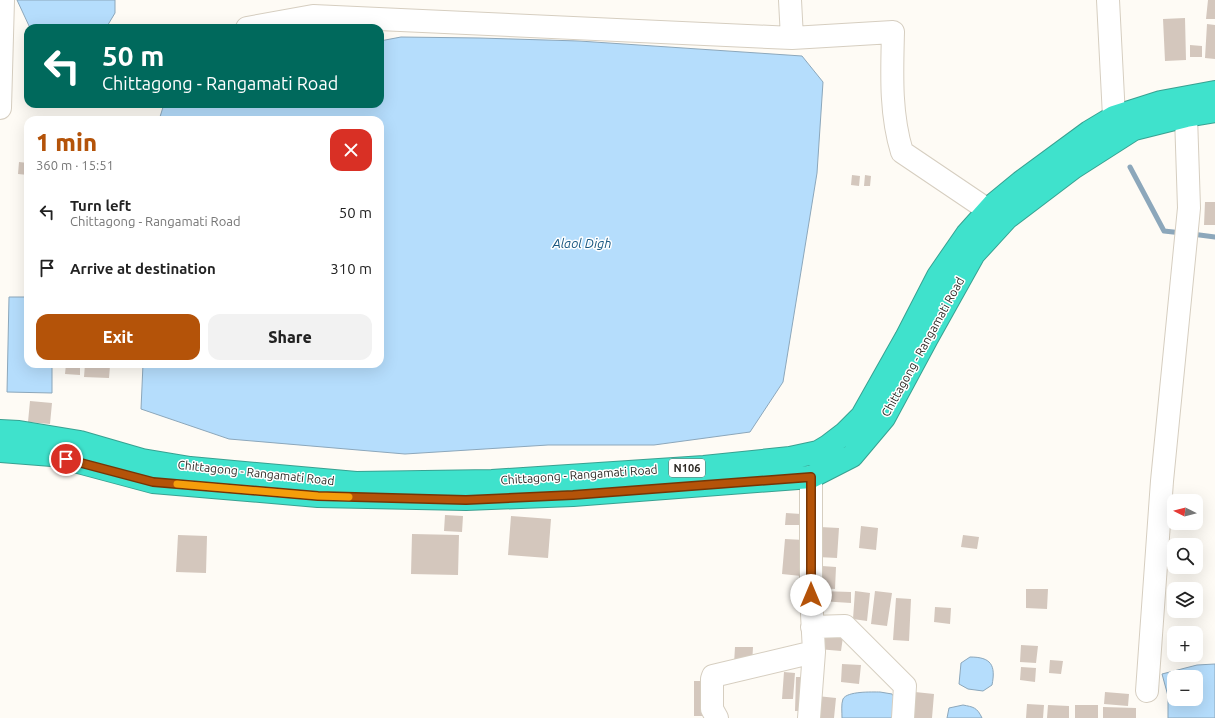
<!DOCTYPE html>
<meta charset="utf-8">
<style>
:root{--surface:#fff;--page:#f2f2f2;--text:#222;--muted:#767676;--accent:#b45309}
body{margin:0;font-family:Ubuntu,sans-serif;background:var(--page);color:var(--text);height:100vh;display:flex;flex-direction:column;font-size:15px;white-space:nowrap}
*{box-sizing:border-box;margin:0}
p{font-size:13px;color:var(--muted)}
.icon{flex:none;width:22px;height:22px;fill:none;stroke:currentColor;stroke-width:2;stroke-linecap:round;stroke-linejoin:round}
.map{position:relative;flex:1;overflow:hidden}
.drawer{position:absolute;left:24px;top:116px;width:360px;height:252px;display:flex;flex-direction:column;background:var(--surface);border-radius:12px;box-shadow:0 4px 16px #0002}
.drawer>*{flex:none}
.banner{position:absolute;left:24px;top:24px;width:360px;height:84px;border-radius:12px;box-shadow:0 4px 16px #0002;background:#00695c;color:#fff;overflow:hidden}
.needle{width:26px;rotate:276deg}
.tools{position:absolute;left:1167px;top:494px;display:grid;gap:8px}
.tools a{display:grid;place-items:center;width:36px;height:36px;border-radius:8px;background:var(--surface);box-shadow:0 4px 16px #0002;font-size:20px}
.pin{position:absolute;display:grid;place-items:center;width:34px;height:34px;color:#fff;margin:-17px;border:2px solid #fff;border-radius:50%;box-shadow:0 1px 4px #0007}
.me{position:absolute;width:44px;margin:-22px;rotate:0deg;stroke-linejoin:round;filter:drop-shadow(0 0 3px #0008)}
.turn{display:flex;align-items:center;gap:14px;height:84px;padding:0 12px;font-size:18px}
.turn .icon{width:52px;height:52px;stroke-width:2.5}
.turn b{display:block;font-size:28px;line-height:34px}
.round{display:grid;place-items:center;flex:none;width:42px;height:42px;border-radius:12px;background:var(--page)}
.headline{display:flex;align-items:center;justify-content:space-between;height:68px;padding:0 12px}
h1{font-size:24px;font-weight:800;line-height:30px;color:var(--accent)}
.cta{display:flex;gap:8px;margin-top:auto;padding:8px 12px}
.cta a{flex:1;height:46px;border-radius:12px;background:var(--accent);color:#fff;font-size:16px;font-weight:800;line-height:46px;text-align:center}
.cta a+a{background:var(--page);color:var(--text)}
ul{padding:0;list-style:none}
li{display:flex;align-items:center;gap:12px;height:56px;padding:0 12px}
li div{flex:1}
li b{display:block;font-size:15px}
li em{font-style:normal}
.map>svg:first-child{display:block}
.water{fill:#b5ddfc;stroke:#8ca7bb;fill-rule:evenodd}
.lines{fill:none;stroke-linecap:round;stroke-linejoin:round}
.stream{stroke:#8ca7bb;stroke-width:5}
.building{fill:#d4c7bd}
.minor-casing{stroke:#d6cec0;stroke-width:24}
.highway-casing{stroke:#38a191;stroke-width:24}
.minor{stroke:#fff;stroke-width:22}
.highway{stroke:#3fe2cc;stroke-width:22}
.route-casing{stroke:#753606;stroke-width:10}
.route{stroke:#b45309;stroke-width:7}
.slow{stroke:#f59e0b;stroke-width:7}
.labels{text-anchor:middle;stroke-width:3;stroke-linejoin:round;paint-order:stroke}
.shield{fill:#fff;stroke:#6b6966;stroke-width:1}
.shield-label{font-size:11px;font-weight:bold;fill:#2c2924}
.street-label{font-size:12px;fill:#2c2924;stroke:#fff}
.water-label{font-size:13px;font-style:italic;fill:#18567f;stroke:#fff}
</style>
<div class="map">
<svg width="1215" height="718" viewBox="0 0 1215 718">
<rect width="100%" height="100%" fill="#fefbf5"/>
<path class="water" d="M17,0h98v13l-9,15h-76z
M401,37l78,1 100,3 223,15 21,26 -6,91 -34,209 -33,50 -96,13h-106l-143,9 -176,-15 -88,-30 2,-45h237v-244h-221l5,-16h216v-63z
M9,297h19v67h24v29l-45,-1z
M970,657c21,0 26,8 22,28l-9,6 -15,-2 -9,-5 2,-21z
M1215,664v54h-47v-22l-6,-22 35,-9zM1174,677h22v22h-22z
M880,692l12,2 4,6 -1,18h-53c0,-6 -1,-14 1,-19 4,-8 29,-7 37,-7z
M963,705c10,2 14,2 19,13h-35l2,-10z"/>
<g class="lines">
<path class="stream" d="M1130,167l34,64 18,2
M1192,234l23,3"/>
</g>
<path class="building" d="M1208,0h7v19h-9z
M1185,18l1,42 -21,1 -2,-42z
M143,24l13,1 -1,3h-13z
M1207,24l8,1v34l-10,-1z
M1190,45l12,1v11h-12z
M19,162l9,1v12l-10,-1z
M852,175l8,1 -1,10 -8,-1z
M865,175l6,1 -1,10h-6z
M1205,202h10v23h-11z
M66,364h14v11l-15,-1z
M85,364l25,2 -1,12 -25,-1z
M30,401l22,2 -2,21 -22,-2z
M786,513l15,1v11h-16z
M445,515l18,1 -1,16 -18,-1z
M511,516l40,3 -3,39 -40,-3z
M861,526l17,2 -2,22 -17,-2z
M820,527l19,1 -2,30 -19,-1z
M412,534l47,1 -1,40 -47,-1z
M178,535l29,1 -1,37 -30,-1z
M963,535l16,2 -2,12 -16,-2z
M785,539l19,1 -3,36 -19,-2z
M822,566l14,1 -1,22 -15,-1z
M1026,589h22l-1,20 -21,-1z
M821,591l30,1v11l-31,-2z
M855,591l15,2 -3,28 -14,-2z
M875,591l17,2 -5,33 -16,-2z
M896,598l15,1 -2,42 -16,-1z
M935,607l16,1 -1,16 -16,-2z
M820,635l23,2 -2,14 -23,-2z
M1021,645l17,1 -2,17 -16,-1z
M735,647h18l-1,18 -18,-1z
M1050,660l13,1 -2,13 -12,-1z
M842,664l19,1 -2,19 -18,-2z
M1021,667l15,1 -1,14 -15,-2z
M784,672l11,1 -2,26h-11z
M796,677h11l-1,34h-11z
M694,681h12l-1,35h-11z
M915,692l19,2 -2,24h-21z
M1105,692l24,2 -1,12 -24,-2z
M817,696l19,2 -2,20h-15z
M1027,704l17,1 -1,13h-17z
M1048,705l21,1v12h-22z
M1075,705h23v13h-23z
M1103,707l33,1v10h-33z"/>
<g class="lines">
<defs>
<path id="minor" d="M790,0l2,38 101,-6c-1,40 -3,81 9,120l86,58
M1108,0l6,117
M247,28l66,-12 479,22
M0,108l3,-108
M812,627l33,-1 60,60 -2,32
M1147,691l15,-210 27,-273 -3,-92
M717,718l-5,-9v-30l1,-3 101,-24 -3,-57v-118
M809,718l5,-66"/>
<path id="highway" d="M0,431l19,1 61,10 62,18 48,8 166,15 136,-2 212,-14 86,-9 28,-6 10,-6 17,-13 17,-17 44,-78 32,-62 29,-42 26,-29 28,-23 68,-50 25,-15 47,-15 54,-10
M0,451l52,4 101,27 165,14 148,3 107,-4 238,-18 41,-21 32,-38 43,-80 47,-84 33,-36 66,-50 61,-39 52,-13 29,-5"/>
</defs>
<use href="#minor" class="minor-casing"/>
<use href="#highway" class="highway-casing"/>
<use href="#minor" class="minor"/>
<use href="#highway" class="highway"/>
</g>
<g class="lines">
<defs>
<path id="route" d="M66,459l87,23 165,14 148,4 107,-5 238,-18v118"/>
</defs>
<use href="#route" class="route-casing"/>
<use href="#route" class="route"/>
<path class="slow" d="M177,484l141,12 31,1"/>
</g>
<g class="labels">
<rect class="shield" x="669" y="459" width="36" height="18" rx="3"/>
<g class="shield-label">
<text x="687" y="472">N106</text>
</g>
<g class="street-label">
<text transform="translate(923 347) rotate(-61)" y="4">Chittagong - Rangamati Road</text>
<text transform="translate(256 473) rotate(6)" y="4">Chittagong - Rangamati Road</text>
<text transform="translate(579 475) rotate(-4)" y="4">Chittagong - Rangamati Road</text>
</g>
<g class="water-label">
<text x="582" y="248">Alaol Digh</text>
</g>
</g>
</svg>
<div class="tools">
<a><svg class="needle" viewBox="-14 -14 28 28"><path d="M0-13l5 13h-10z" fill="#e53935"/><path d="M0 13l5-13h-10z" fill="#767676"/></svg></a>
<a><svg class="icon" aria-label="search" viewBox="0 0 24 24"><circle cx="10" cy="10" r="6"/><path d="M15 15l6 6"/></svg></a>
<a><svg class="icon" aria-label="layers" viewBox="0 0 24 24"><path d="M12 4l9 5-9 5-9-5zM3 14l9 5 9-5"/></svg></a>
<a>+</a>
<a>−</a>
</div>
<div class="pin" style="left:66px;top:459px;background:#d93025"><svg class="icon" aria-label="arrive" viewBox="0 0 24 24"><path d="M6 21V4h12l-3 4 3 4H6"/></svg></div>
<svg class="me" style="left:811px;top:595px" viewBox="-20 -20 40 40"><circle r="19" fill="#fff"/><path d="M0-13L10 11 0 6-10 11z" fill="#b45309"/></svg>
<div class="banner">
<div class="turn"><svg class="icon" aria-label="left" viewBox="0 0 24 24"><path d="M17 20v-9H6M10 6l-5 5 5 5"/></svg><div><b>50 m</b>Chittagong - Rangamati Road</div></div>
</div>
<section class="drawer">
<div class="headline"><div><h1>1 min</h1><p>360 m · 15:51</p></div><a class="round" style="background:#d93025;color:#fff"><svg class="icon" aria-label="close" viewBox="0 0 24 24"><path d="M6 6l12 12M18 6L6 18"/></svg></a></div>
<ul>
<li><svg class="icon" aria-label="left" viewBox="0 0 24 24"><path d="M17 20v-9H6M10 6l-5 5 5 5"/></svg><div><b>Turn left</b><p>Chittagong - Rangamati Road</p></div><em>50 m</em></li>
<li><svg class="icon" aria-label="arrive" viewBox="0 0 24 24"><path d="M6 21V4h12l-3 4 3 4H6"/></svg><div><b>Arrive at destination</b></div><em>310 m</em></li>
</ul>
<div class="cta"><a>Exit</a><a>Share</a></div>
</section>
</div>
